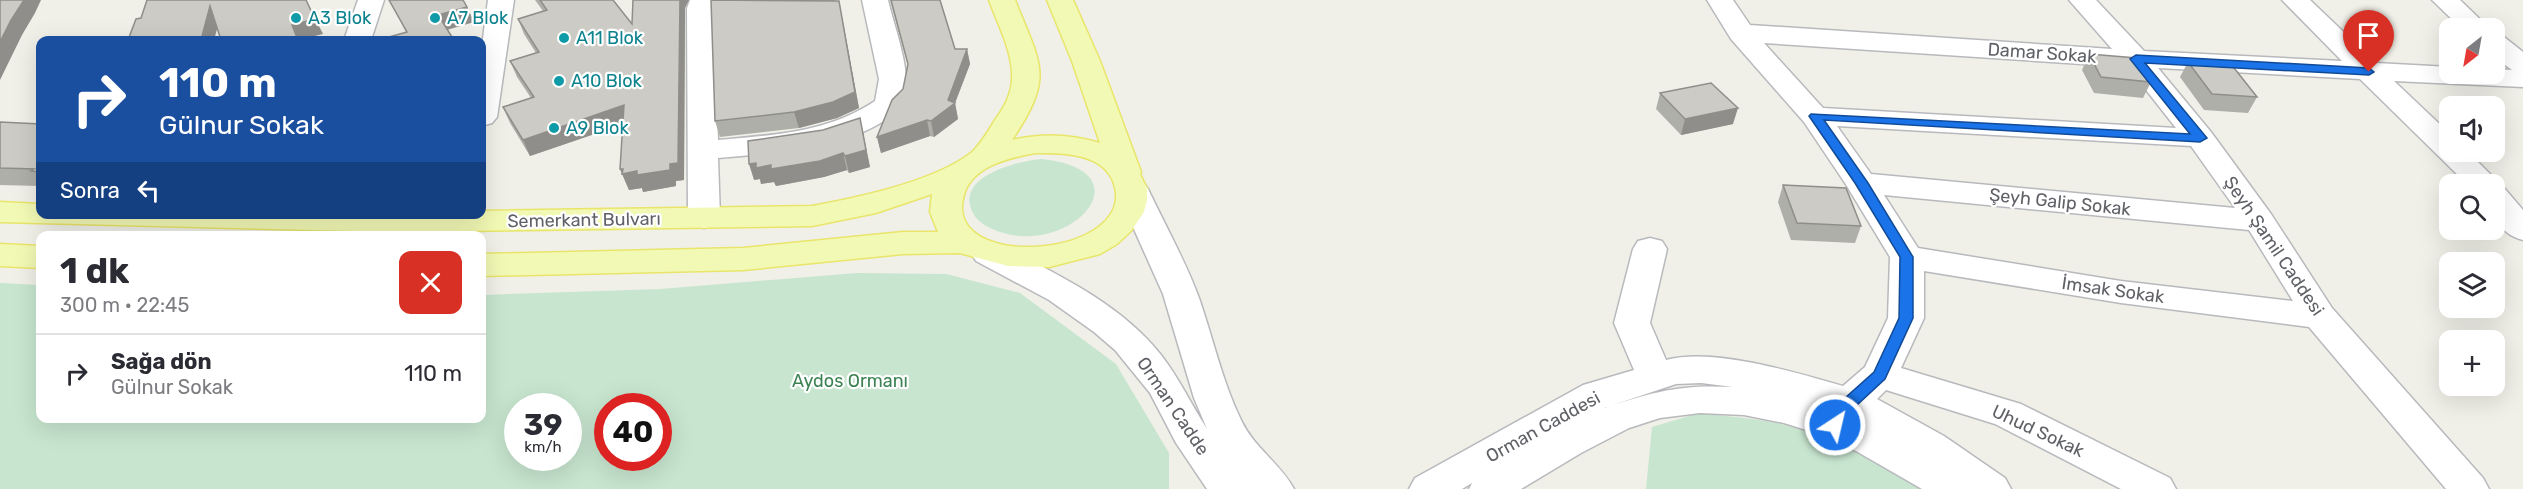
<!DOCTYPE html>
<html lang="tr">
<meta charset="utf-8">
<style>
:root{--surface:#fff;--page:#f2f2f3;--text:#2b2b33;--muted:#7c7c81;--line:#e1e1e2}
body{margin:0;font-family:Rubik,sans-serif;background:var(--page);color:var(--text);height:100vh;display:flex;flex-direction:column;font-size:22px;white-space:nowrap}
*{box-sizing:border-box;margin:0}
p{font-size:20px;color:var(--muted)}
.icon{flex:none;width:33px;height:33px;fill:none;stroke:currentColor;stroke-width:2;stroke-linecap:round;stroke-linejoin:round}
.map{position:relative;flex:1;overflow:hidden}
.panel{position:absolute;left:36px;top:231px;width:450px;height:192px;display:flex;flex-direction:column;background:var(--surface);border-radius:12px;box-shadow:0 6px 24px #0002}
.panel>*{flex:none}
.hud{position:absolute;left:36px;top:36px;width:450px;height:183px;border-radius:12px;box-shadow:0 6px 24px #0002;background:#1a4fa0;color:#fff;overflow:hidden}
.needle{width:39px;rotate:211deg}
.fabs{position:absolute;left:2439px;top:18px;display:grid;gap:12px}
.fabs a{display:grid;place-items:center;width:66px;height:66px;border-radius:12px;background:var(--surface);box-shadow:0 6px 24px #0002;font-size:30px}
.speed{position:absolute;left:504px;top:393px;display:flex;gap:12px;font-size:30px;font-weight:700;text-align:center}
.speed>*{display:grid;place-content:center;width:78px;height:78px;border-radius:50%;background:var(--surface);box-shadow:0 6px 24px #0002;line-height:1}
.speed small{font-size:15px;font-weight:400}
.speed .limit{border:9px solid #d22;background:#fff;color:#111}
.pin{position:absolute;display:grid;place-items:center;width:51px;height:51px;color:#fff;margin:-62px -26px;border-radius:50% 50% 50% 0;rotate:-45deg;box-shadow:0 0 6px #0007}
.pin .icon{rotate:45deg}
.me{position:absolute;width:66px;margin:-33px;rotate:35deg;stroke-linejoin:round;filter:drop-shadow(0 0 4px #0008)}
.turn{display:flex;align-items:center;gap:21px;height:126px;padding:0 24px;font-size:27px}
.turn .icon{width:78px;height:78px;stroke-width:2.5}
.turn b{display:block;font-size:42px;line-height:51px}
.then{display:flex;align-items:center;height:57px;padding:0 24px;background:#0003;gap:12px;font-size:22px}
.round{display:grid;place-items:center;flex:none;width:63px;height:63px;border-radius:12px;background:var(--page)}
.overview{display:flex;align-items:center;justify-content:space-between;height:102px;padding:0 24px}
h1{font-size:36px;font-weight:700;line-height:45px}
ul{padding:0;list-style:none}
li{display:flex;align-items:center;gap:18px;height:78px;padding:0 24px;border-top:2px solid var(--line)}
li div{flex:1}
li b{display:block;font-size:22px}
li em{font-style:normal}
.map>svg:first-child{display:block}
.green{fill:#c7e5cf;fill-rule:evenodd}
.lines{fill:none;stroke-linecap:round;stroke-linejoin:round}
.minor-casing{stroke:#b8b9bd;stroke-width:3}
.major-casing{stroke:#e8e56a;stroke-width:3}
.minor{fill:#fff;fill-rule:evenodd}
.major{fill:#f2f9b4;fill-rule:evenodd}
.wall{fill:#afafa9}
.shaded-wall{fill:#8f8e8a}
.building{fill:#cccbc5;stroke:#8f8e8a;stroke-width:1.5}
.route{fill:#1a73e8;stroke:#114b97;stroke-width:1.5}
.culture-dot{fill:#0f9aa8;stroke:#fff;stroke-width:2}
.labels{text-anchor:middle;stroke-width:4.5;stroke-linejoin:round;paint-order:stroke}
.culture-label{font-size:18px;fill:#0d838f;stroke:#fff;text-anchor:start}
.street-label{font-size:18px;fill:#5f6167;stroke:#fff}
.park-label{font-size:18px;fill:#3c8252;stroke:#fff}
</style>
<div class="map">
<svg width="2523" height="489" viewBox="0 0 2523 489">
<rect width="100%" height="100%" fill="#f0f0e8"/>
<path class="green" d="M1042,159c107,12 29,97 -42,73 -11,-4 -23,-9 -28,-21 -16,-36 47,-50 70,-52z
M857,273l89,1 74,19 96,71 53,89v36h-1169v-206l40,2v133h442v-123l178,-6zM518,406h50v52h-50zM608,406h50v52h-50z
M1699,413c25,3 53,5 78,10 51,12 101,35 143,66h-274l6,-62z"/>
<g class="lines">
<defs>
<path id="minor" d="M358,0h26l-13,40h-27z
M488,0h26l-17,117 -5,6 -10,3v-80z
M690,0h26l-3,8 5,132c55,-5 109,-7 157,-39l4,-22 -17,-79h26c7,30 25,74 16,104 -3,7 -10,11 -17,15 -49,32 -112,34 -169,39l2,60 -5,7 -11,3 -11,-3 -5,-7 -1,-210z
M1707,0h26l17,25 362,24 -43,-49h27l48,51 198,10 -60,-61h28l66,63 74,4v7h44v-5l18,1 -18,-13v-22l10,2 19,15v35l-129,-6 56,53v18h18l32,32 -3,3 8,2 18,21v30c-30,-8 -29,-30 -29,-56h-27l-107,-105 -202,-11 53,64 60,82 61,94 151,170 6,11h-43l-137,-162 -188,-24 -197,-32v47l-23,50 120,36 149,74 6,11h-55l-126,-65 -109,-34 -9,9 67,37 61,42 6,11h-89l-66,-38 -40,-18 -32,-10 -40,-8 -44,-2 -40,5 -31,10 -48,25 -60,36h-52l3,-6 -10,6h-53l6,-11 168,-93 51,-15 -20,-47 19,-74 5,-8 12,-3 12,3 5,8 -17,74 16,37c47,-13 131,13 177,26l22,-19 23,-49 2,-61 -45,-74 -41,-61 -73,-83zM1764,43l364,24 48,61 -353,-20zM1837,126l354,20 44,62 -364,-34zM1884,195l365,35 44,71 -172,-20 -203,-33zM1701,383l32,4c-52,-3 -81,5 -129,21l72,-24z
M2432,0h28l29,28h-28z
M1132,179l11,3 5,7c17,36 37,71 51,109 14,40 23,83 42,122 13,28 39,43 53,69h-87l-31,-46 -26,-50 -35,-43 -21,-18 -45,-32 -73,-39 -5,-8 5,-8 12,-3 12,3c57,29 121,59 161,110 18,23 30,49 46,74l-13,-31 -31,-104 -47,-105 5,-7z"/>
<path id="major" d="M989,0h26c26,66 40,76 -3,140 30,-7 59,-6 88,3l-28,-82 -25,-61h26l27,61 41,111 -1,2 7,15v11l-3,12 -13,19 -14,13 -17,10 -51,13 -41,-1 -48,-13 -57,1 -160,16 -261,6v-22l261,-6 160,-16h35l-8,-20 2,-18 -56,19 -64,13 -417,6 -395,-10v-20l40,2v10h442v-3l330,-5c45,-8 123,-25 159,-53 9,-8 18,-23 24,-33 9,-12 17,-27 17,-42 1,-26 -14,-53 -23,-78zM1035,153c25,0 66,-1 78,28 30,77 -173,93 -149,14 8,-29 45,-37 71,-42z
M0,244l40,2v22l-40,-2z"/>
</defs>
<use href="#minor" class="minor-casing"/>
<use href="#major" class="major-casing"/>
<use href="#minor" class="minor"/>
<use href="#major" class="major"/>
</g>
<path class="wall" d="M389,0l78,7 7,15 -27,8 -41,2z
M535,0h78l19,24 53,-16 -1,172 -8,1v5l-33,6 -1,-4 -13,2 -9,-21 3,-45 -93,32 -20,-33 -7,-16 28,-9 -14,-21 -7,-16 26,-8 -12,-19 -6,-15 25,-8z
M711,0h124l7,16 17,92 -22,10 -38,10 -79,9 -5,-16z
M890,0h50l15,49h12l3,15 -15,39 3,16 -24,18 -4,-1 -49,17 -4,-16 26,-48 5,-23z
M2089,54l62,28 -8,16 -49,-5 -12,-23z
M2188,62l69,35 -9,16 -44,-3 -24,-33z
M1660,93l73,31 -52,11 -25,-26z
M860,118l10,49 -21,6 -2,-3 -23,7 -48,9 -2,-4 -13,2 -1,-5 -6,1 69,-50z
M0,122l40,2v62l-40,-1z
M1783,185l78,41 -6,17 -64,-3 -13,-38z"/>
<path class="shaded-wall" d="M24,0h17l-6,13 -13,22 -22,45v-38l11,-22z
M306,0l17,34 -25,6 -6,-15z
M680,0h9l-4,8 -1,172 -8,1v5l-33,6 -1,-4 -13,2 -9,-21z
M839,1l20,107 -22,10 -38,10 -5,-16z
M210,6l9,16 -5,18h-13z
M467,7l7,15 -29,8 -7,-15z
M967,49l3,15 -15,39 3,16 -24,18 -3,-16 17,-21z
M624,105l6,17 -100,34 -7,-16z
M1738,108l-5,16 -52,11 4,-16z
M860,118l10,49 -21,6 -4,-17z
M927,120l3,16 -49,17 -4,-16z
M843,153l4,17 -23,7 -48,9 -2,-4 -13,2 -1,-5 -6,1 -5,-16 7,-1 15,2z"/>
<path class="building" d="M0,0h24l-13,20 -11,22z
M147,0h159l9,19 -23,6 6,15h-77l-11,-34 -9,34h-73l8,-21 5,-1z
M389,0h74l4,7 -29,8 16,25h-76l29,-8z
M540,0h73l19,24 1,-24h47l-2,163 -8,1v6l-33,5v-4l-15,3 1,-5h-3l4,-64 -101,35 -20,-33 31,-10 -24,-36 29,-9 -21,-33 29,-9z
M711,0l128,1 16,91 -22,10 -39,10 -79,9z
M891,0h49l15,49h12l-19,51 7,3 -24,18 -4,-1 -50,17 15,-37 11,-11 5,-25z
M2089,54l48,4 14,24 -50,-5z
M2188,62l43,2 26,33 -45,-3z
M1711,83l27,25 -53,11 -25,-26z
M860,118l6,32 -21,6 -2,-3 -23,8 -49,8v-4l-15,3v-5l-7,1 -1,-23 75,-11z
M0,122l40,2v48l-9,-1 3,-2 -34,-1z
M1783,185l63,3 15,38 -64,-3z"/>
<path class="route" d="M2136,55l233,13 5,4 -5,3 -224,-12 62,75 -7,4 -376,-22 44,63 45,74v61l-28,61 -29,27 -15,23h-12l-2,-4 18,-27 29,-26 25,-54 1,-61 -45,-74 -46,-67 2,-2 379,20 -60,-75z"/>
<g class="culture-dot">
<circle cx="296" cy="18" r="6"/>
<circle cx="435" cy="18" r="6"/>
<circle cx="564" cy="38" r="6"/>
<circle cx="559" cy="81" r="6"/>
<circle cx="554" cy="128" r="6"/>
</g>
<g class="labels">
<g class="culture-label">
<text x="308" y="24">A3 Blok</text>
<text x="447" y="24">A7 Blok</text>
<text x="576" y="44">A11 Blok</text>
<text x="571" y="87">A10 Blok</text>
<text x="566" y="134">A9 Blok</text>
</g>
<g class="street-label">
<text transform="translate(2042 53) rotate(4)" y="6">Damar Sokak</text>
<text transform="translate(2060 202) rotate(6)" y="6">Şeyh Galip Sokak</text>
<text transform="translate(584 220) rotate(-1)" y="6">Semerkant Bulvarı</text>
<text transform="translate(2274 246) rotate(56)" y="6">Şeyh Şamil Caddesi</text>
<text transform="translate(2113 290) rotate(8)" y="6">İmsak Sokak</text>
<text transform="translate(1173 406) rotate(56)" y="6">Orman Cadde</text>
<text transform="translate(1543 427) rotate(-29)" y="6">Orman Caddesi</text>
<text transform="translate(2038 431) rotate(25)" y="6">Uhud Sokak</text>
</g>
<g class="park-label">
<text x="850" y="387">Aydos Ormanı</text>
</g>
</g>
</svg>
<div class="fabs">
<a><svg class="needle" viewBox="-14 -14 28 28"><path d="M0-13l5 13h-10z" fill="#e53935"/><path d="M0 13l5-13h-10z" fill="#7c7c81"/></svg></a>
<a><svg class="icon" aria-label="sound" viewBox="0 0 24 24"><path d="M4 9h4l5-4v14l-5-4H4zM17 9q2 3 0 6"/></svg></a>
<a><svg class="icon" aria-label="search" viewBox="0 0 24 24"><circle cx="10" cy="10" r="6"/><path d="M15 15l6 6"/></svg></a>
<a><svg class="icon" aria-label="layers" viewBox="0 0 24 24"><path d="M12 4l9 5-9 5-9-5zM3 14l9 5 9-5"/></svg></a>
<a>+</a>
</div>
<div class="speed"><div>39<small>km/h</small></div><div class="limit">40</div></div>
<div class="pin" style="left:2369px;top:72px;background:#d93025"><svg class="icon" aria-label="arrive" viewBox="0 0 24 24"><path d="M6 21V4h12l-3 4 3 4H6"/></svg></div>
<svg class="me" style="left:1835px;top:425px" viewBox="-20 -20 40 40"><circle r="17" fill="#1a73e8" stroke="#fff" stroke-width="3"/><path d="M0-11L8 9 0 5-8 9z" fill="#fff"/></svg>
<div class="hud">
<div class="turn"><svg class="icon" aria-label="right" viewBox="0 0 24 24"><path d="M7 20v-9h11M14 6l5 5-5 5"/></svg><div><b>110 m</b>Gülnur Sokak</div></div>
<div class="then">Sonra<svg class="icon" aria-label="left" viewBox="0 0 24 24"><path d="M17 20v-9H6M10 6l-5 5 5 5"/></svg></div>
</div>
<section class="panel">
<div class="overview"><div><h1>1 dk</h1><p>300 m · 22:45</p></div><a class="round" style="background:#d93025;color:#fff"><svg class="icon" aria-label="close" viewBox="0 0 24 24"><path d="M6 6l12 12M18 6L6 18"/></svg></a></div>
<ul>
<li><svg class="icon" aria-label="right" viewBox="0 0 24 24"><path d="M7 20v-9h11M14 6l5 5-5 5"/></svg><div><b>Sağa dön</b><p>Gülnur Sokak</p></div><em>110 m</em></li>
</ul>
</section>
</div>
